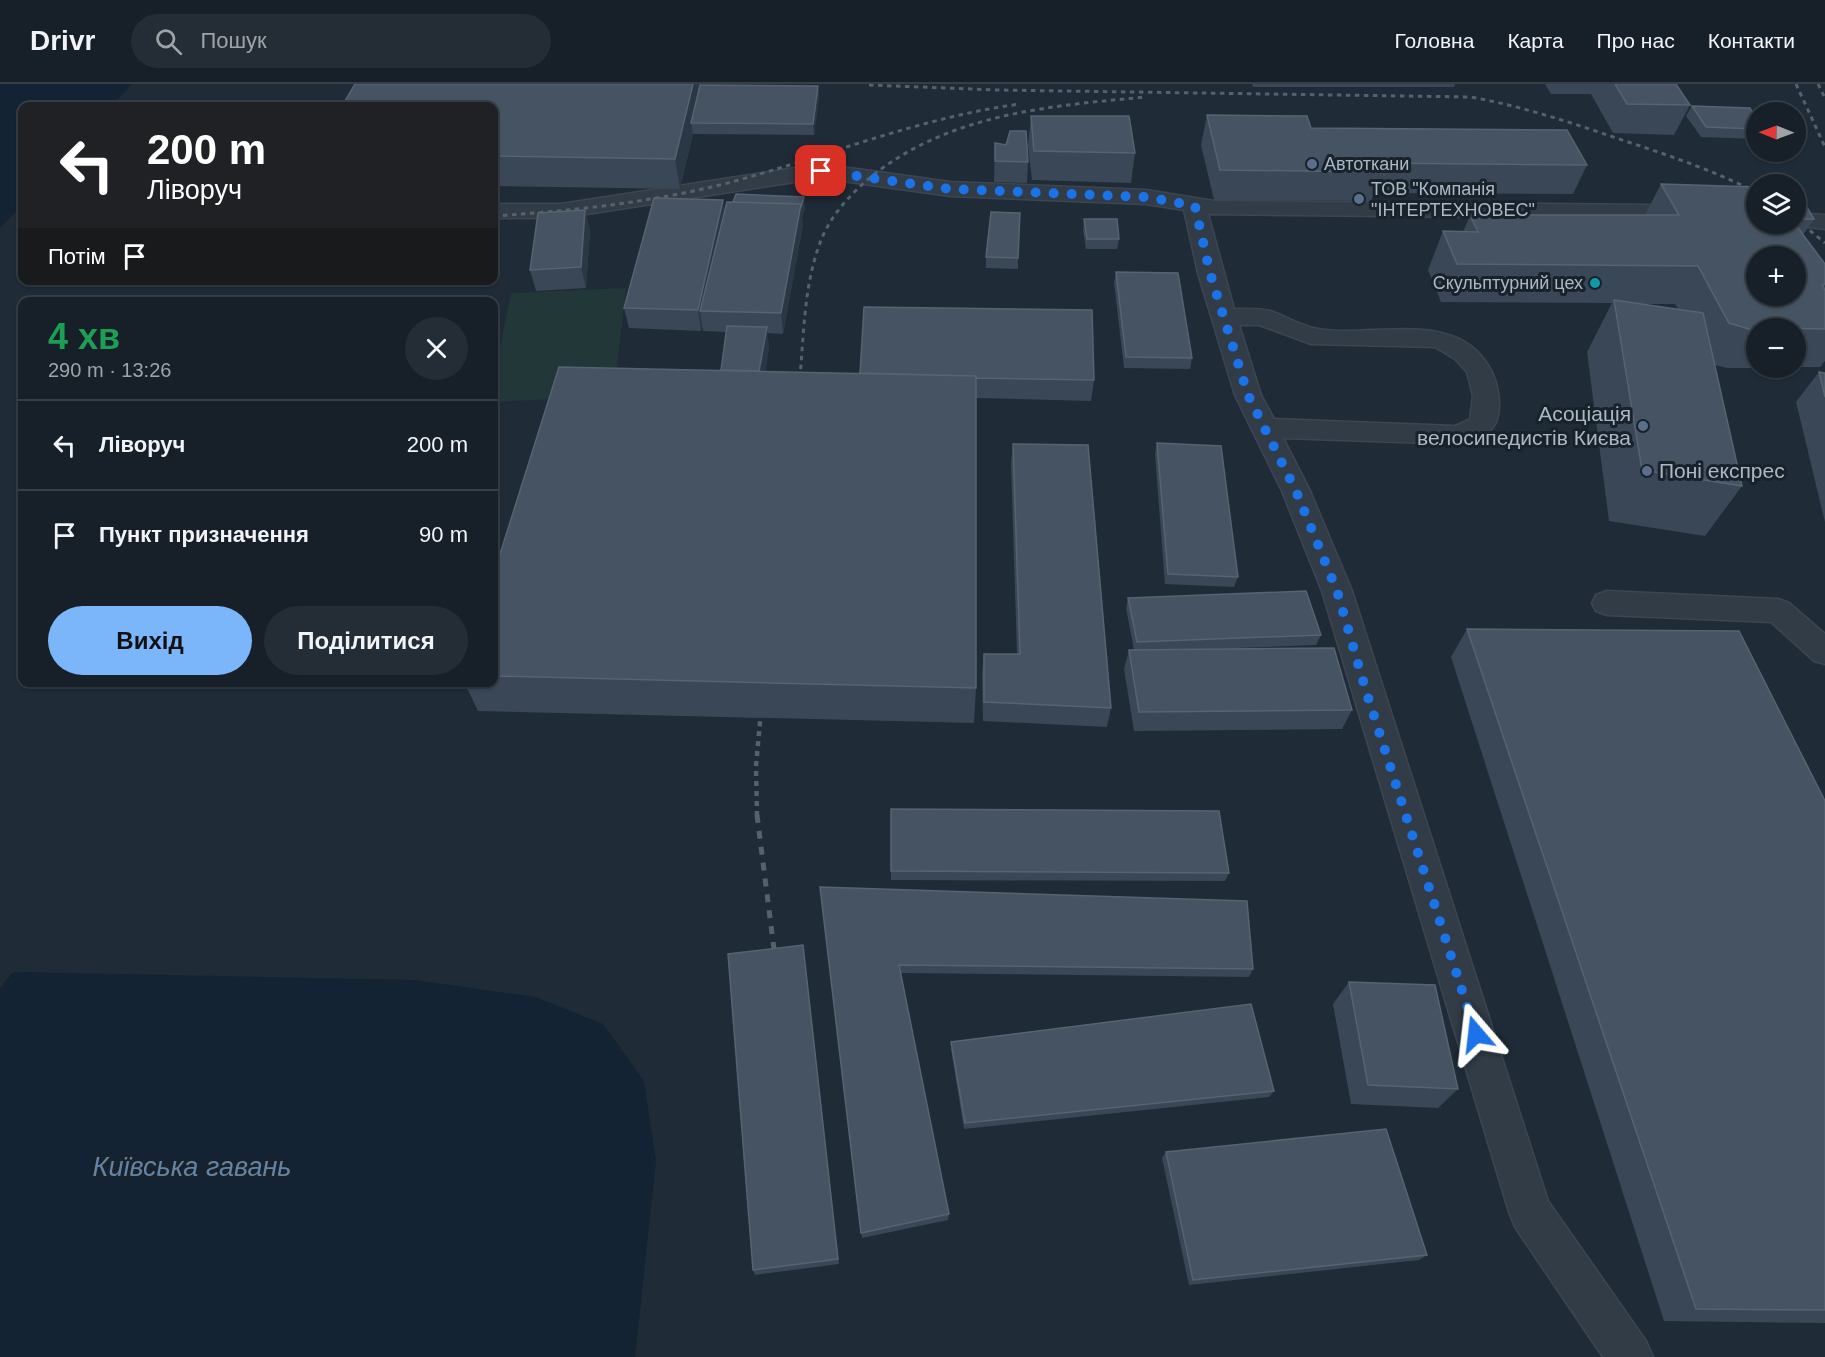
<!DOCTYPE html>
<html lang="uk">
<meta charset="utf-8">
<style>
:root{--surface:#172029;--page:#242d35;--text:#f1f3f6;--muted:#9ea3a8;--line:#363e46;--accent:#7cb6fa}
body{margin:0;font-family:Helvetica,sans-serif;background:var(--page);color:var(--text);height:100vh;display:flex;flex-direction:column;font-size:22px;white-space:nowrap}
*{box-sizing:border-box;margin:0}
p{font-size:20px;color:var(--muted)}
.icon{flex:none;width:33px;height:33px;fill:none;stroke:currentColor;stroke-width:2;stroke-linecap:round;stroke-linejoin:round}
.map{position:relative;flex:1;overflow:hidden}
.side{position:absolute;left:18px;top:213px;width:480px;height:390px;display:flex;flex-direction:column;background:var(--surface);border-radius:12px;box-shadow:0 2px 4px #0004,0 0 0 2px var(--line)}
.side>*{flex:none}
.banner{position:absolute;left:18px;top:18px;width:480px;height:183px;border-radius:12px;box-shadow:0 2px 4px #0004,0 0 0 2px var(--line);background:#202124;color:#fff;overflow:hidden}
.needle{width:39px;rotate:271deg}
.controls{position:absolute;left:1746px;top:18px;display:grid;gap:12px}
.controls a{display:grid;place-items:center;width:60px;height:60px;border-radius:50%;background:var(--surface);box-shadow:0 2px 4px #0004,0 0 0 2px var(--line);font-size:30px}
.pin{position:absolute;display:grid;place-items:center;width:51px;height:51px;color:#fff;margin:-26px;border-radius:12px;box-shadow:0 3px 9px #0006}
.me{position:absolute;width:66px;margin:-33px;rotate:343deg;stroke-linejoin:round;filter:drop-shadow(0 0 4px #0008)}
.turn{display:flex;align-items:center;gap:21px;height:126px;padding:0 30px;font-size:27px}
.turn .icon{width:78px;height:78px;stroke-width:2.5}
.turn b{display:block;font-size:42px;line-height:51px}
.then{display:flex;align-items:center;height:57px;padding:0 30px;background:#0003;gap:12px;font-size:22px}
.round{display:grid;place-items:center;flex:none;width:63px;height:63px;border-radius:32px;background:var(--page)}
.headline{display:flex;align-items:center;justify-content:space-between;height:102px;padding:0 30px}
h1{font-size:36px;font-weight:800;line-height:45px;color:#1e9e55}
.cta{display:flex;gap:12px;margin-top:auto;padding:12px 30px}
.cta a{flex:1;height:69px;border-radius:36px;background:var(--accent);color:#111;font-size:24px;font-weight:800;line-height:69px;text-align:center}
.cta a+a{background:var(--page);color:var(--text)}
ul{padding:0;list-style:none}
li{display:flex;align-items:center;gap:18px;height:90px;padding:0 30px;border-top:2px solid var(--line)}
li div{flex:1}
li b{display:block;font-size:22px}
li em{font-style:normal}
header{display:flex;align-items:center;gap:36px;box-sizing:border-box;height:84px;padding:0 30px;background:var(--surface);border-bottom:2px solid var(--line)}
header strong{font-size:28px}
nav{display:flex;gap:33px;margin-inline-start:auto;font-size:21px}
.search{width:420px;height:54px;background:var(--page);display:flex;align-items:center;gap:15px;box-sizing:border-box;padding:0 21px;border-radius:33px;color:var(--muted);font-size:22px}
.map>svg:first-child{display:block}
.green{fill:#213738}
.water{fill:#132334}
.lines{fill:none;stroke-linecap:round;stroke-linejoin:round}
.minor-casing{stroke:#3c4551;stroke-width:3}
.minor{fill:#323c47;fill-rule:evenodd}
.rail-far2{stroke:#54616e;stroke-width:3;stroke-dasharray:4.5 4.5;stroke-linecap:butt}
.rail-far1{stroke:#54616e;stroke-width:4.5;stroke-dasharray:5 5;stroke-linecap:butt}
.rail{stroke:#54616e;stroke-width:5;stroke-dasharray:8 8;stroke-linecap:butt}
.wall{fill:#3a4756;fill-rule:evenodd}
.shaded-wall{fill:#2a3745}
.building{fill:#465362;stroke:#566371;stroke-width:1.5;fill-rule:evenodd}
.route{stroke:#1a73e8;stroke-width:10;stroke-dasharray:0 18}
.service-dot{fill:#5c6f8a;stroke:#18222b;stroke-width:2}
.culture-dot{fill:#0f9aa8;stroke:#18222b;stroke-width:2}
.labels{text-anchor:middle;stroke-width:6;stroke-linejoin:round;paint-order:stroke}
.far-poi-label{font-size:18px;fill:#acb7c4;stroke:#18222b;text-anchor:start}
.poi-label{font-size:21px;fill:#acb7c4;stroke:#18222b;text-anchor:end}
.near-water-label{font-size:27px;font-style:italic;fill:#6484a5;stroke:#18222b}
</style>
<header>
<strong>Drivr</strong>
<div class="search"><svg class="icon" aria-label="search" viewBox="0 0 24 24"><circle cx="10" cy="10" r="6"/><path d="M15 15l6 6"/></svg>Пошук</div>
<nav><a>Головна</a><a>Карта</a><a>Про нас</a><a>Контакти</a></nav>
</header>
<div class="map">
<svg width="1825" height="1273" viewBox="0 0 1825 1273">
<rect width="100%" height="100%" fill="#1f2b37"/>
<path class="green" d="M626,204l-12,108 -120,6v-24l17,-85z"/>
<path class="water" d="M0,0h132l-20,22h-90v100l-22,22z
M24,888l390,8 122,17 67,27 41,57 12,80 -21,196h-635v-368l12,-16z"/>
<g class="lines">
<defs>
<path id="minor" d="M821,80l129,18 196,8 68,11 542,5v14l-548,-6 26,95c12,0 25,-1 36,2 15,5 28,13 43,17 53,12 137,-20 173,34 9,13 13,26 13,43 0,28 -16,32 -41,39l-175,-6 27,53 42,100 196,610 98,140 7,16h-50l-88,-130 -6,-15 -187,-621 -40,-100 -47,-96 -37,-122 -14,-63 -38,-6 -196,-8 -129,-18 -260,40h-67v-14h67zM1239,241h20l52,19 124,3 20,12 12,13 6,24 -3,23 -15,7 -181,-7 -13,-24z
M1796,129l29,2v14l-37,-4 8,-1z
M1607,507l171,8 11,4 36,31v30l-11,-3 -43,-39 -164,-7 -11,-4 -4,-8 4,-8z"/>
</defs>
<use href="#minor" class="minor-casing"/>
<use href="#minor" class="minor"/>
<path class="rail-far2" d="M1796,0l29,63
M1818,0l7,14
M869,1l128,5 474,7c55,10 107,28 160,46 43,14 85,29 125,49
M494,132c76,-5 152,-13 226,-31 101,-26 196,-67 300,-81
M1796,135l29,24
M799,303c5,-48 4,-99 21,-144 9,-25 27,-45 46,-62 79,-67 182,-75 280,-84"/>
<path class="rail-far1" d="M757,732l-1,-50 6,-66"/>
<path class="rail" d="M757,731l18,142"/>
</g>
<path class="wall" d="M355,0h345v1l118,1 1,11 -5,38 -121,-1 -13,55 -186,-3v-80z
M1252,0h203l-1,3h-201z
M1545,0h131l14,21 -16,30 -61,-2 -22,-39h-40z
M1692,22l64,13v20l-55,-2 -15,-21z
M1207,31l104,13 276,37 -14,29 -199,-1 -3,8 -157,-1 -13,-55z
M1031,32l104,37 -4,30 -99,-3 -4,-34z
M995,59l11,2 22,17 -1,21 -33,-1z
M1661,100l135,40v-35l18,30 -11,16 22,29v97l-5,6h-24v-39h-40v40h17h-46l-12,-3 27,121 -37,50 -96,-15 -22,-169 25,-49 -171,-1 -13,-32 15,-39 20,1 7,-17h175zM1637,220h38l3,5z
M723,116l2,11 80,-4 -3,11 1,7 -20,109 -16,-1 2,15 -4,24 329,8 -3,21 -115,-3v290l-2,35 -496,-12 -14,-29h30v-109l227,-202 5,-39 -23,-1 -1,-5 -1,5 -72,-3 -5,-20z
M585,126l5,21 -4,57 -50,3 -6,-21z
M1084,135l35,20 -2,10h-31l-3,-19z
M986,173l32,1v11l-32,-1z
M1116,188l76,86 -2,11 -66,-1 -10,-86z
M1819,288l6,1v149l-29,-120z
M1157,359l81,134 -4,10 -69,-3 -10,-130z
M1013,360l98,264 -4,19 -124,-6 -1,-48 2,-19h33l-6,-190z
M1128,514l193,37 -5,10 -107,4 143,61 -10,19 -208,2 -10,-62 5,-19h5l-8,-42z
M1467,545l358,172v522l-161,-2 -213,-664z
M891,725l338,64 -4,8 -334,-1z
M820,803l433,82 -4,8 -349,-4 49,241 -1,6 -86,18z
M804,869l35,311 -84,11 -2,-5z
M1349,898l109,107 -20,19 -87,-4 -18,-100z
M951,958l323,49 -5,6 -305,32 -13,-80z
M1166,1068l261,103 -8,5 -230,25 -27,-127z"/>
<path class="shaded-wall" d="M693,0h7l2,12 -11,27 2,11 -13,55 -5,-30z
M818,2l1,11 -5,38 -1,-11z
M804,113l1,10 -3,11 1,7 -20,109 -2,-21 20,-109z
M723,116l3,20 -26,91 2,15 -1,5 -3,-21z
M585,126l5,21 -4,57 -5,-21z
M767,243l2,21 -7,43 -3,-20z"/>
<path class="building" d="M355,0h338l-18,75 -181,-3v-50h-152z
M1615,0h61l14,21 -63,-1z
M700,1l118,1 -5,38 -122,-1z
M1692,22l58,2 6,11v10l-50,-2z
M1207,31l100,1 4,12 256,2 20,35 -210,-2 4,9 -161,-2z
M1031,32h98l6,37 -101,-2z
M1010,47h16l2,31 -33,-1v-18l11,2z
M1661,100l95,3v37h39l30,40v20l-3,1 3,5v39l-69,-1v2h-4l-23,-7 -31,-57 -241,-2 -14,-33 35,1 -8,-17h209zM1756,172h40v40h-40z
M1796,105l18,30h-18z
M736,110l68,3 -3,10v-3l-68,-2z
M654,114l69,2 -25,110 -74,-2z
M727,118l74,2 -20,109 -81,-2z
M585,126l-4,57 -51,3 8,-57z
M991,128l29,1 -2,45 -32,-1z
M1084,135h33l2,20h-32z
M1116,188l62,1 14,85 -66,-1z
M1614,216l89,13 39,173 -100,-16z
M864,223l228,3 2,70 -118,-2v-2l-116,-3z
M727,242l40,1 -8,44 -38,-1z
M559,283l417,9v312l-482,-12v-103z
M1819,288l6,1v24z
M1157,359l64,3 17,131 -70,-3z
M1013,360l75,1 23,263 -127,-6v-48h36z
M1306,507l15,44 -184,7 -9,-44z
M1467,545l272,2 86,170v509l-129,-1z
M1334,564l18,62 -213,2 -10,-62z
M891,725l328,2 10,62 -338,-2z
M820,803l427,14 6,68 -354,-4 50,249 -88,19z
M803,861l35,314 -85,11 -25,-316z
M1349,898l86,3 23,104 -90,-4z
M1251,920l23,87 -309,32 -14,-81z
M1386,1045l41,126 -234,25 -27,-128z"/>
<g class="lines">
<path class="route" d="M821,87l129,18 196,8 49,9 15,67 38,122 48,96 41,100 29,100 110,343"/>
</g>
<g class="service-dot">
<circle cx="1312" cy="80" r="6"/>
<circle cx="1359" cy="115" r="6"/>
<circle cx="1643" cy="342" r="6"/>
<circle cx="1647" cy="387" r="6"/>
</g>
<circle class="culture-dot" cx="1595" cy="199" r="6"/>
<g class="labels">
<g class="far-poi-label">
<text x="1324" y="86">Автоткани</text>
<text x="1371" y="111">ТОВ "Компанія<tspan x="1371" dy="21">"ІНТЕРТЕХНОВЕС"</tspan></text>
<text x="1583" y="205" text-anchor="end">Скульптурний цех</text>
</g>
<g class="poi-label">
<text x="1631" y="337">Асоціація<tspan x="1631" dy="24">велосипедистів Києва</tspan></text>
<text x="1659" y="394" text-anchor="start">Поні експрес</text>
</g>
<g class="near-water-label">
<text x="192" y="1092">Київська гавань</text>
</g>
</g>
</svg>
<div class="controls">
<a><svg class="needle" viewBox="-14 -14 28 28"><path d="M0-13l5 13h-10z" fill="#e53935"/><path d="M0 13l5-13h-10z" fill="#9ea3a8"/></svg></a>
<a><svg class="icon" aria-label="layers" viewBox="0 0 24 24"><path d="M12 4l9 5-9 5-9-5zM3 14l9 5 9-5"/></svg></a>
<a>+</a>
<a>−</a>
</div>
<div class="pin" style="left:821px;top:87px;background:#d93025"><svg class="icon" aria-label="arrive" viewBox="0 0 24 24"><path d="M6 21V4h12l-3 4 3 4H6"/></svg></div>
<svg class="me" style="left:1476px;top:950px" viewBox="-20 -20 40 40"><path d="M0-17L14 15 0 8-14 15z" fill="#1a73e8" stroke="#fff" stroke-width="4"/></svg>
<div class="banner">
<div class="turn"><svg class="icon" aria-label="left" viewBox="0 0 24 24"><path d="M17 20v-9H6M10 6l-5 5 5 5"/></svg><div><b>200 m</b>Ліворуч</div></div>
<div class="then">Потім<svg class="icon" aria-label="arrive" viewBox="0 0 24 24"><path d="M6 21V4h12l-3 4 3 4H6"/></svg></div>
</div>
<section class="side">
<div class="headline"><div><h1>4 хв</h1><p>290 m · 13:26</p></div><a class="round"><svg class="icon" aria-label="close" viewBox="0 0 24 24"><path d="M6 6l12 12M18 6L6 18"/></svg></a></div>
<ul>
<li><svg class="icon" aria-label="left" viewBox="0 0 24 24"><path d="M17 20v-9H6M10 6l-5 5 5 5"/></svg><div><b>Ліворуч</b></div><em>200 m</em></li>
<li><svg class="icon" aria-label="arrive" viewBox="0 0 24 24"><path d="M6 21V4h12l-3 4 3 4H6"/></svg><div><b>Пункт призначення</b></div><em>90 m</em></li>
</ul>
<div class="cta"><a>Вихід</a><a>Поділитися</a></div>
</section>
</div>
